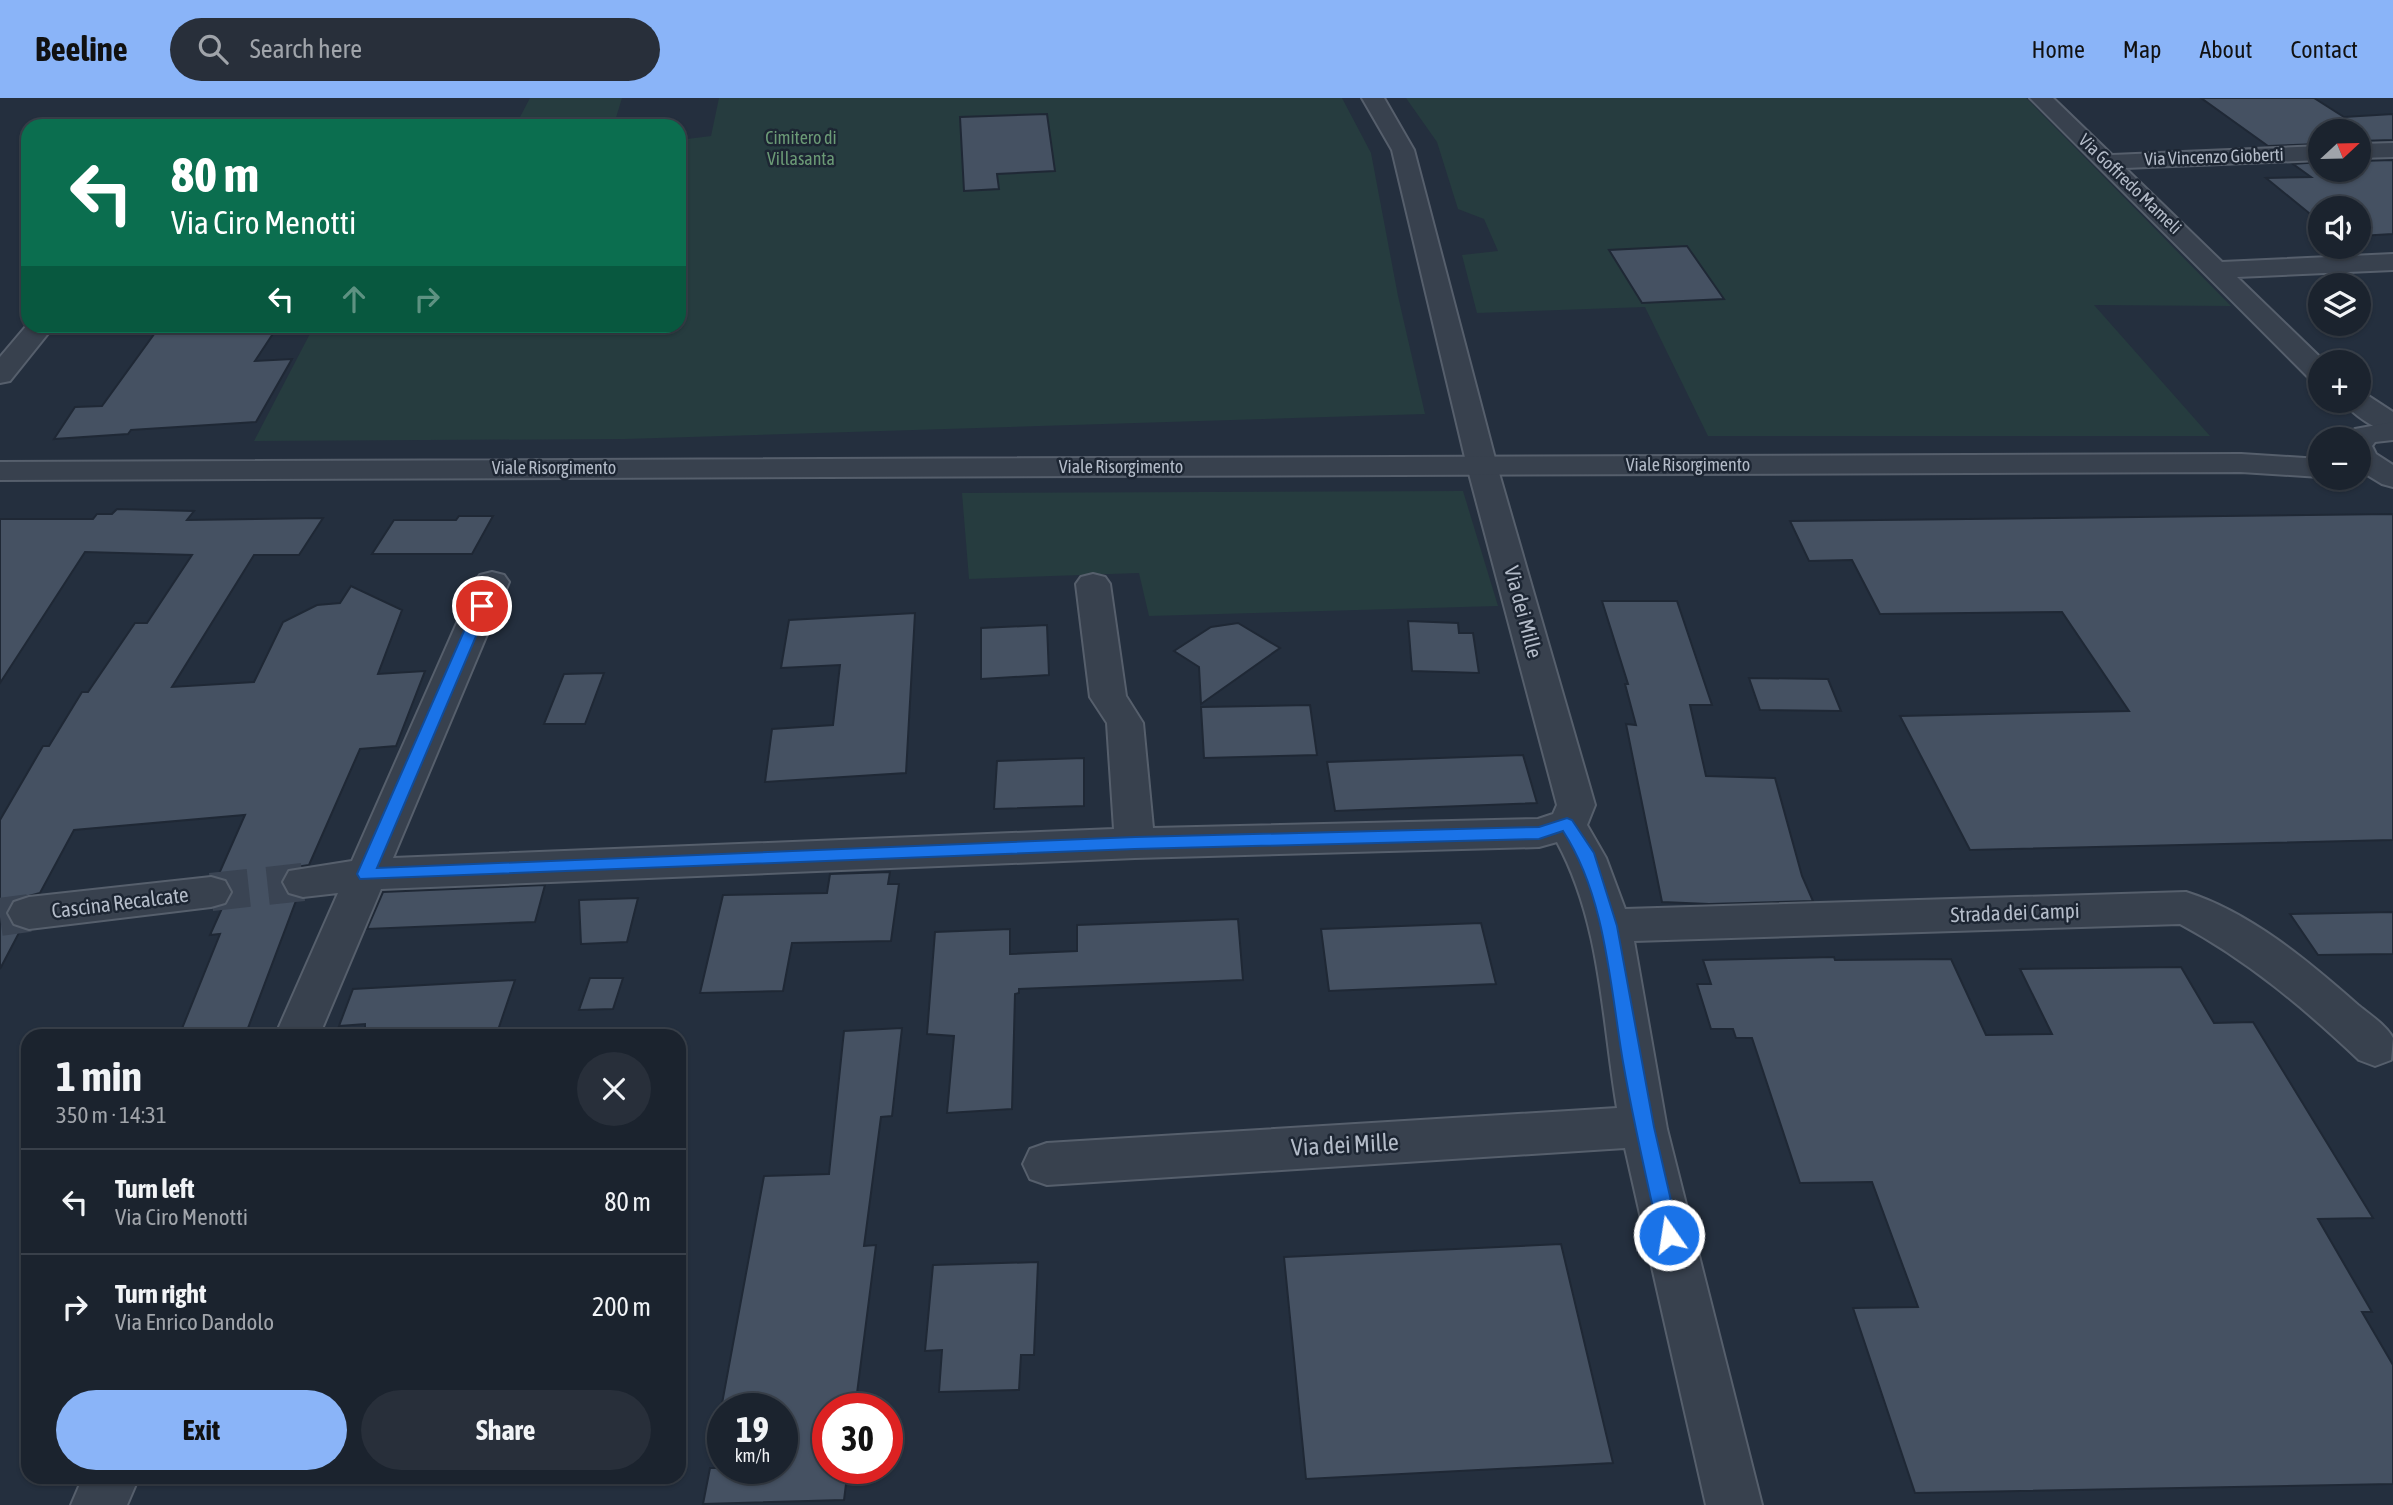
<!DOCTYPE html>
<meta charset="utf-8">
<style>
:root{--surface:#1b232e;--page:#282f3a;--text:#f1f3f6;--muted:#a0a4aa;--line:#39404a;--accent:#8ab4f8}
body{margin:0;font-family:"Asap Condensed",sans-serif;background:var(--page);color:var(--text);height:100vh;display:flex;flex-direction:column;font-size:26px;white-space:nowrap}
*{box-sizing:border-box;margin:0}
p{font-size:23px;color:var(--muted)}
.icon{flex:none;width:38px;height:38px;fill:none;stroke:currentColor;stroke-width:2;stroke-linecap:round;stroke-linejoin:round}
.map{position:relative;flex:1;overflow:hidden}
.sheet{position:absolute;left:21px;top:931px;width:665px;height:455px;display:flex;flex-direction:column;background:var(--surface);border-radius:21px;box-shadow:0 2px 5px #0004,0 0 0 2px var(--line)}
.sheet>*{flex:none}
.guide{position:absolute;left:21px;top:21px;width:665px;height:214px;border-radius:21px;box-shadow:0 2px 5px #0004,0 0 0 2px var(--line);background:#0b6e4f;color:#fff;overflow:hidden}
.needle{width:46px;rotate:68deg}
.fabs{position:absolute;left:2308px;top:21px;display:grid;gap:14px}
.fabs a{display:grid;place-items:center;width:63px;height:63px;border-radius:50%;background:var(--surface);box-shadow:0 2px 5px #0004,0 0 0 2px var(--line);font-size:35px}
.speed{position:absolute;left:707px;top:1295px;display:flex;gap:14px;font-size:35px;font-weight:700;text-align:center}
.speed>*{display:grid;place-content:center;width:91px;height:91px;border-radius:50%;background:var(--surface);box-shadow:0 2px 5px #0004,0 0 0 2px var(--line);line-height:1}
.speed small{font-size:18px;font-weight:400}
.speed .limit{border:10px solid #d22;background:#fff;color:#111}
.pin{position:absolute;display:grid;place-items:center;width:60px;height:60px;color:#fff;margin:-30px;border:4px solid #fff;border-radius:50%;box-shadow:0 2px 7px #0007}
.me{position:absolute;width:77px;margin:-38px;rotate:347deg;stroke-linejoin:round;filter:drop-shadow(0 0 5px #0008)}
.turn{display:flex;align-items:center;gap:24px;height:147px;padding:0 35px;font-size:32px}
.turn .icon{width:91px;height:91px;stroke-width:2.5}
.turn b{display:block;font-size:49px;line-height:60px}
.lanes{display:flex;align-items:center;height:66px;padding:0 35px;background:#0003;justify-content:center;gap:35px;direction:ltr}
.lanes .off{opacity:.35}
.round{display:grid;place-items:center;flex:none;width:74px;height:74px;border-radius:37px;background:var(--page)}
.head{display:flex;align-items:center;justify-content:space-between;height:119px;padding:0 35px}
h1{font-size:42px;font-weight:700;line-height:52px}
.button{display:flex;gap:14px;margin-top:auto;padding:14px 35px}
.button a{flex:1;height:80px;border-radius:42px;background:var(--accent);color:#111;font-size:28px;font-weight:700;line-height:80px;text-align:center}
.button a+a{background:var(--page);color:var(--text)}
ul{padding:0;list-style:none}
li{display:flex;align-items:center;gap:21px;height:105px;padding:0 35px;border-top:2px solid var(--line)}
li div{flex:1}
li b{display:block;font-size:26px}
li em{font-style:normal}
header{display:flex;align-items:center;gap:42px;box-sizing:border-box;height:98px;padding:0 35px;background:var(--accent);color:#111}
header strong{font-size:33px}
nav{display:flex;gap:38px;margin-inline-start:auto;font-size:24px}
.search{width:490px;height:63px;background:var(--page);display:flex;align-items:center;gap:18px;box-sizing:border-box;padding:0 24px;border-radius:38px;color:var(--muted);font-size:26px}
.map>svg:first-child{display:block}
.green{fill:#263c3f}
.building{fill:#455162;stroke:#1f2835;stroke-width:2}
.lines{fill:none;stroke-linecap:round;stroke-linejoin:round}
.minor-tunnel{stroke:#3a4453;stroke-width:38;stroke-dasharray:38 19;stroke-linecap:butt}
.minor-casing{stroke:#565f6c;stroke-width:4}
.tertiary-casing{stroke:#565f6c;stroke-width:4}
.minor{fill:#38414e;fill-rule:evenodd}
.tertiary{fill:#38414e;fill-rule:evenodd}
.route{fill:#1a73e8;stroke:#114b97;stroke-width:2}
.labels{text-anchor:middle;stroke-width:5;stroke-linejoin:round;paint-order:stroke}
.far-park-label{font-size:18px;fill:#6b9a76;stroke:#1d2633}
.far-street-label{font-size:18px;fill:#b4bcc9;stroke:#1d2633}
.street-label{font-size:21px;fill:#b4bcc9;stroke:#1d2633}
.near-street-label{font-size:24px;fill:#b4bcc9;stroke:#1d2633}
</style>
<header>
<strong>Beeline</strong>
<div class="search"><svg class="icon" aria-label="search" viewBox="0 0 24 24"><circle cx="10" cy="10" r="6"/><path d="M15 15l6 6"/></svg>Search here</div>
<nav><a>Home</a><a>Map</a><a>About</a><a>Contact</a></nav>
</header>
<div class="map">
<svg width="2393" height="1407" viewBox="0 0 2393 1407">
<rect width="100%" height="100%" fill="#242f3e"/>
<path class="green" d="M530,0h92l-7,23 25,5h-182l14,-7 48,-2z
M719,0h623l29,55 27,143 27,118 -800,25 -371,2 60,-115h365v-186l32,-4z
M1406,0h620l205,208 -137,-1 116,131h-502l-63,-129 -168,6 -15,-58 36,-4 -14,-32 -26,-10 -21,-67z
M1463,393l35,115 -349,10 -10,-43 -170,6 -7,-86z"/>
<path class="building" d="M2201,0h113l30,19 49,-3v26l-34,1v-10h-39v13l-52,2z
M1047,16l8,57 -58,3 2,15 -35,2 -4,-74z
M2393,62v74l-34,2v-28h-39v14l-54,-44 45,-1 -18,-13 27,-2v8h39v-9z
M1687,148l37,53 -82,4 -33,-53z
M160,228h118l-23,35 37,-2 -36,63 -125,8 -3,4 -74,5 21,-32 27,-1z
M117,411l77,2 -7,9 136,-2 -24,37h-45l-82,132 82,-5 29,-60 34,-17 23,-2 11,-17 51,24 -24,64 47,-3 -29,75 -36,3 -51,116 -20,3 -8,13 6,13 10,4 -52,138h-66l41,-102 -10,1 13,-29 4,-2 6,-11 -6,-13 -9,-4 27,-61 -171,15 -34,63 -27,7 -7,12 6,13 9,4 -21,40v-149l43,-74h6l33,-54h6l47,-69h12l45,-68 -107,-3 -85,131v-164h93l4,-5h15z
M2393,416v326l-423,10 -70,-134 229,-5 -67,-99 -182,2 -28,-54 -43,1 -19,-40z
M459,418h34l-21,38h-100l22,-34h62z
M1602,503h75l35,104h-22l16,71 69,2 27,98 11,25 -104,3 -47,-2 -36,-178 10,1 -11,-41h3z
M915,515l-9,160 -141,9 7,-53 61,-4 7,-60 -59,3 8,-48z
M1408,523l50,2 1,10h14l6,40 -67,-2z
M1238,525l42,25 -79,56 -2,-37 -25,-16 37,-24z
M1047,527l2,50 -68,4v-51z
M604,575l-19,51h-41l20,-50z
M1749,580l79,1 13,32 -81,-1z
M1310,607l7,50 -113,3 -3,-51z
M1523,657l14,48 -202,8 -8,-49z
M1084,660v48l-90,3 3,-48z
M890,774l-2,12h11l-8,57 -99,2 -9,48 -83,2 23,-98 104,-2 3,-19z
M545,787l-10,37 -168,7 16,-37z
M638,800l-11,44 -46,2 -2,-44z
M2393,814v42l-75,1 -28,-41z
M1238,821l5,61 -224,9v4l-4,1 -3,115 -65,4 7,-77 -27,-2 8,-102 75,-3v25l67,-3v-26z
M1481,825l15,61 -167,7 -8,-62z
M1834,859l1,3 116,-1 35,76 66,-1 -32,-65 161,-2 33,56 39,-1 120,196 -55,1 54,93h-10l31,53v119l-478,9 -62,-185 65,-1 -46,-125 -72,1 -48,-145h-16l-3,-9h-22l-14,-45h14l-8,-24z
M590,880h33l-10,31 -34,1z
M515,882l-19,56h-131v-12l-26,2 14,-37z
M902,930l-10,88 -11,1 -17,129 12,-1 -21,164h-27v59h20l-4,32 -141,4 7,-36h72v-59h-61l43,-233 65,-2 15,-143z
M1561,1146l52,219 -307,16 -22,-222z
M1038,1164l-4,93h-13l-2,35 -80,2 3,-42 -17,1 8,-86z"/>
<g class="lines">
<path class="minor-tunnel" d="M211,794l92,-10
M0,819l29,-4"/>
<defs>
<path id="minor" d="M1362,0h22l30,52 83,316 98,339 -8,20 19,33 19,51 561,-17c64,20 122,69 172,113 11,9 28,20 35,33l-2,22 -16,6 -16,-6c-55,-52 -112,-100 -179,-136l-546,17 33,188 95,376h-56l-81,-357 -578,37 -17,-6 -7,-15 7,-15 17,-6 570,-35c-15,-89 -16,-185 -60,-266l-18,5 -404,11 -754,31 -62,147h-44l63,-143 -35,4 -14,-4 -6,-11 6,-11 63,-10 123,-279 5,-7 12,-3 12,3 5,7 -116,276 721,-29 -7,-106 -17,-26 -14,-113 5,-7 12,-3 12,3 5,7 16,112 17,27 10,105 385,-9 15,-5 4,-9 -90,-339 -75,-316z
M2030,0h23l59,57 208,-9v14l-195,8 97,94 171,-8v16l-156,7 88,85h-5v19l-10,-2z
M2393,45v14l-34,1v-14z
M28,226l26,2 -44,55 -10,2v-26z
M2359,295l8,2 26,17v22c-16,-4 -41,-19 -50,-33h16z
M211,779l14,4 6,11 -6,11 -14,4 -182,22 -15,-5 -6,-11 6,-11 15,-5z
M83,1379h56l-12,28h-56z"/>
<path id="tertiary" d="M2393,324v18l-18,2 -3,4 4,8 17,11v22l-11,-3 -23,-14v-31h-12l8,-10z
M2241,356l79,5v18l-79,-5 -2241,8v-18z"/>
</defs>
<use href="#minor" class="minor-casing"/>
<use href="#tertiary" class="tertiary-casing"/>
<use href="#minor" class="minor"/>
<use href="#tertiary" class="tertiary"/>
</g>
<path class="route" d="M482,504l7,4 -112,262 758,-31 404,-10 28,-9 5,2 22,33 23,73 37,201 25,108 -3,7 -7,2 -7,-2 -3,-7c-13,-58 -26,-115 -36,-173 -13,-76 -17,-165 -60,-231l-24,8 -404,10 -775,30 -3,-5 118,-268z"/>
<g class="labels">
<g class="far-park-label">
<text x="801" y="46">Cimitero di<tspan x="801" dy="21">Villasanta</tspan></text>
</g>
<g class="far-street-label">
<text transform="translate(2214 59) rotate(-2)" y="6">Via Vincenzo Gioberti</text>
<text transform="translate(2130 86) rotate(44)" y="6">Via Goffredo Mameli</text>
<text x="1688" y="373">Viale Risorgimento</text>
<text x="1121" y="375">Viale Risorgimento</text>
<text x="554" y="376">Viale Risorgimento</text>
</g>
<g class="street-label">
<text transform="translate(1523 514) rotate(75)" y="7">Via dei Mille</text>
<text transform="translate(120 805) rotate(-7)" y="7">Cascina Recalcate</text>
<text transform="translate(2015 815) rotate(-2)" y="7">Strada dei Campi</text>
</g>
<g class="near-street-label">
<text transform="translate(1345 1047) rotate(-3)" y="8">Via dei Mille</text>
</g>
</g>
</svg>
<div class="fabs">
<a><svg class="needle" viewBox="-14 -14 28 28"><path d="M0-13l5 13h-10z" fill="#e53935"/><path d="M0 13l5-13h-10z" fill="#a0a4aa"/></svg></a>
<a><svg class="icon" aria-label="sound" viewBox="0 0 24 24"><path d="M4 9h4l5-4v14l-5-4H4zM17 9q2 3 0 6"/></svg></a>
<a><svg class="icon" aria-label="layers" viewBox="0 0 24 24"><path d="M12 4l9 5-9 5-9-5zM3 14l9 5 9-5"/></svg></a>
<a>+</a>
<a>−</a>
</div>
<div class="speed"><div>19<small>km/h</small></div><div class="limit">30</div></div>
<div class="pin" style="left:482px;top:508px;background:#d93025"><svg class="icon" aria-label="arrive" viewBox="0 0 24 24"><path d="M6 21V4h12l-3 4 3 4H6"/></svg></div>
<svg class="me" style="left:1669px;top:1137px" viewBox="-20 -20 40 40"><circle r="17" fill="#1a73e8" stroke="#fff" stroke-width="3"/><path d="M0-11L8 9 0 5-8 9z" fill="#fff"/></svg>
<div class="guide">
<div class="turn"><svg class="icon" aria-label="left" viewBox="0 0 24 24"><path d="M17 20v-9H6M10 6l-5 5 5 5"/></svg><div><b>80 m</b>Via Ciro Menotti</div></div>
<div class="lanes"><svg class="icon" aria-label="left" viewBox="0 0 24 24"><path d="M17 20v-9H6M10 6l-5 5 5 5"/></svg><svg class="icon off" aria-label="ahead" viewBox="0 0 24 24"><path d="M12 20V5M6 11l6-6 6 6"/></svg><svg class="icon off" aria-label="right" viewBox="0 0 24 24"><path d="M7 20v-9h11M14 6l5 5-5 5"/></svg></div>
</div>
<section class="sheet">
<div class="head"><div><h1>1 min</h1><p>350 m · 14:31</p></div><a class="round"><svg class="icon" aria-label="close" viewBox="0 0 24 24"><path d="M6 6l12 12M18 6L6 18"/></svg></a></div>
<ul>
<li><svg class="icon" aria-label="left" viewBox="0 0 24 24"><path d="M17 20v-9H6M10 6l-5 5 5 5"/></svg><div><b>Turn left</b><p>Via Ciro Menotti</p></div><em>80 m</em></li>
<li><svg class="icon" aria-label="right" viewBox="0 0 24 24"><path d="M7 20v-9h11M14 6l5 5-5 5"/></svg><div><b>Turn right</b><p>Via Enrico Dandolo</p></div><em>200 m</em></li>
</ul>
<div class="button"><a>Exit</a><a>Share</a></div>
</section>
</div>
